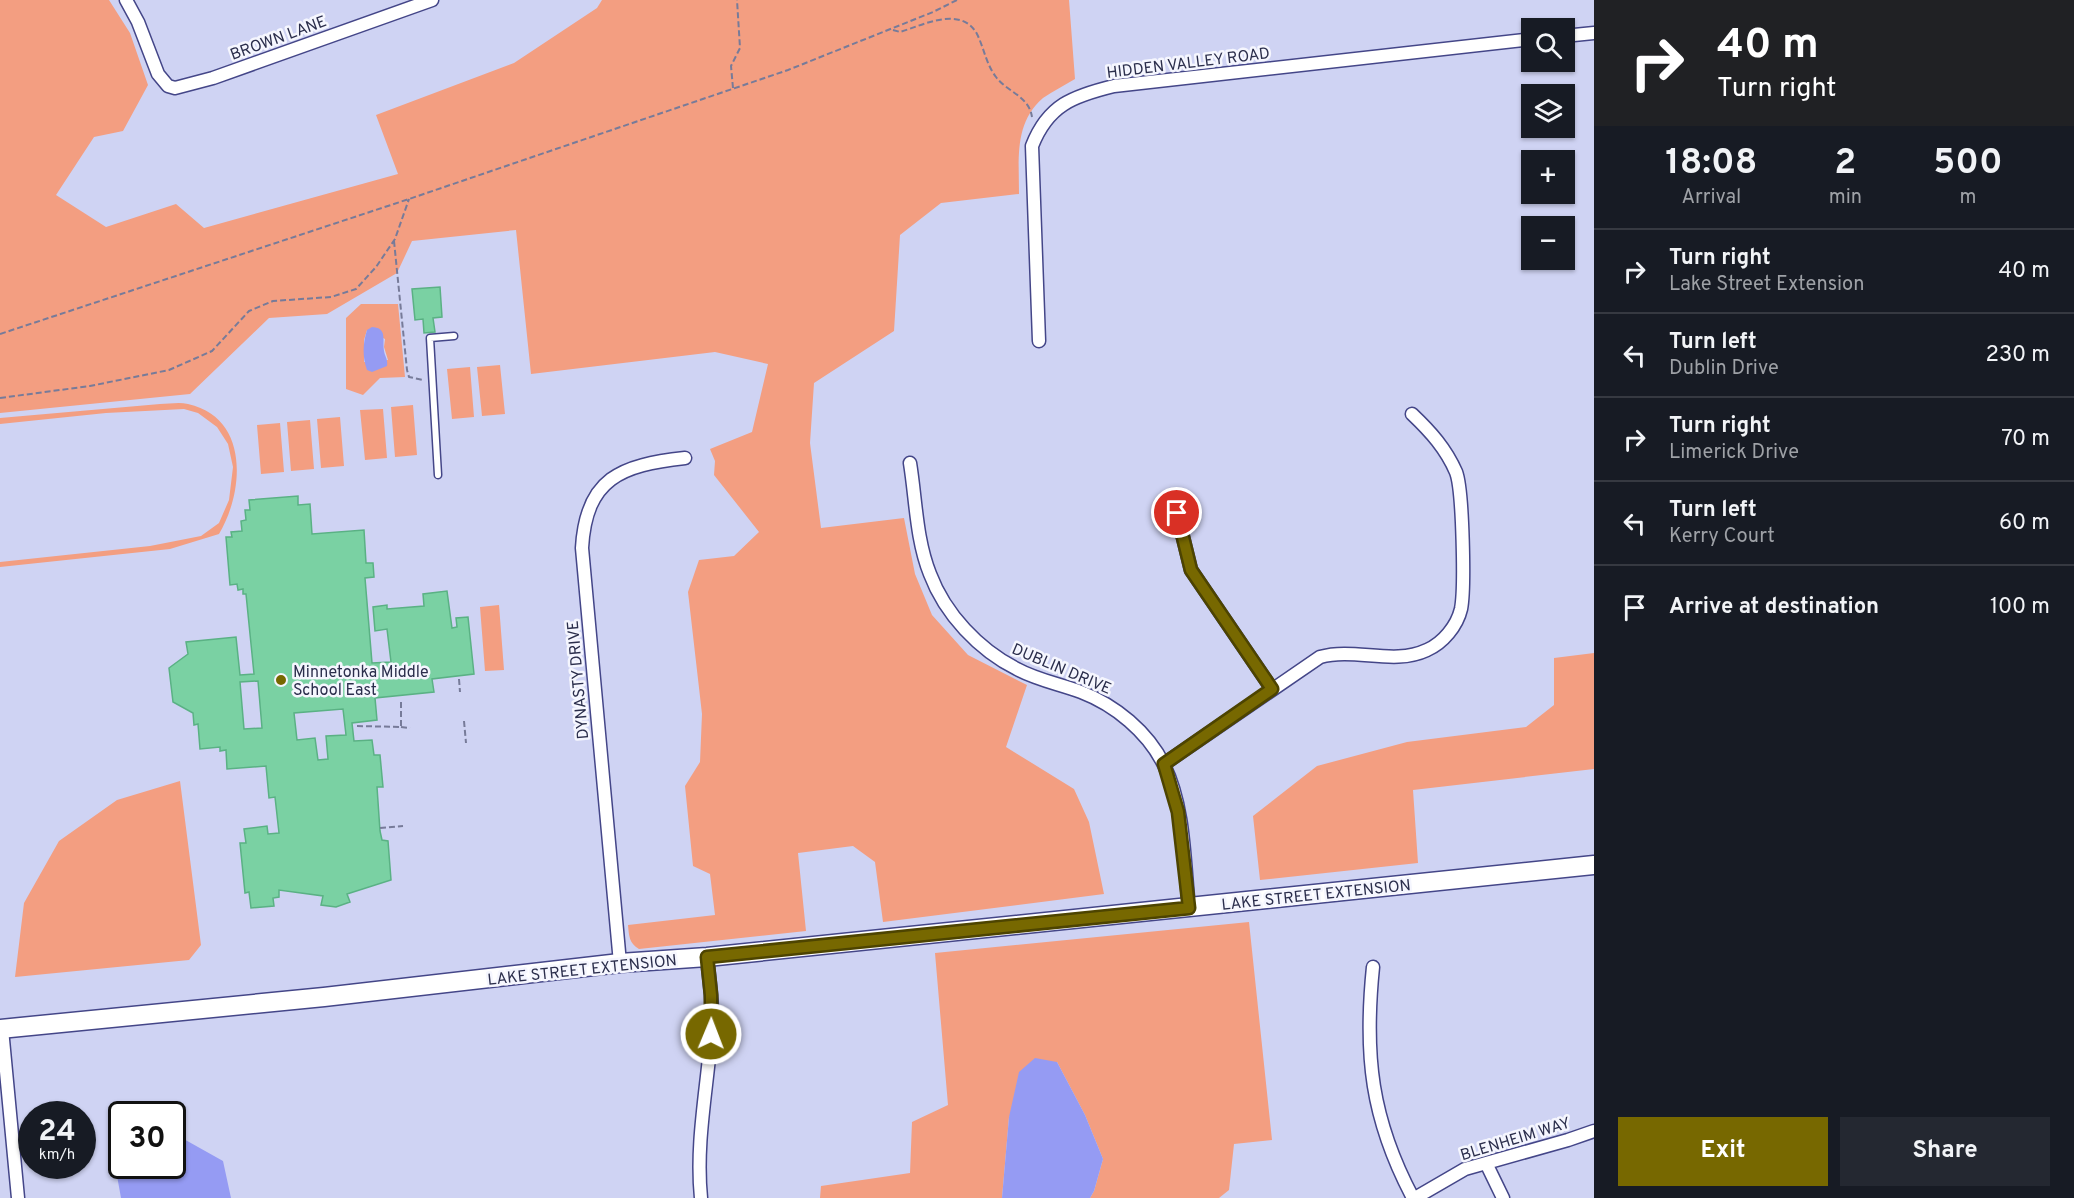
<!DOCTYPE html>
<meta charset="utf-8">
<style>
:root{--surface:#171b24;--page:#242831;--text:#f1f3f6;--muted:#9ea1a6;--line:#363941;--accent:#776800}
body{margin:0;font-family:Overpass,sans-serif;background:var(--page);color:var(--text);height:100vh;display:flex;flex-direction:column;font-size:22px;white-space:nowrap}
*{box-sizing:border-box;margin:0}
p{font-size:20px;color:var(--muted)}
.icon{flex:none;width:33px;height:33px;fill:none;stroke:currentColor;stroke-width:2;stroke-linecap:round;stroke-linejoin:round}
.map{position:relative;flex:1;overflow:hidden}
.panel{display:flex;flex-direction:column;background:var(--surface);width:480px}
.panel>*{flex:none}
.top-card{background:#202124;color:#fff;overflow:hidden}
.fabs{position:absolute;left:1521px;top:18px;display:grid;gap:12px}
.fabs a{display:grid;place-items:center;width:54px;height:54px;border-radius:0px;background:var(--surface);box-shadow:0 2px 4px #0004;font-size:30px}
.speed{position:absolute;left:18px;top:1101px;display:flex;gap:12px;font-size:30px;font-weight:700;text-align:center}
.speed>*{display:grid;place-content:center;width:78px;height:78px;border-radius:50%;background:var(--surface);box-shadow:0 2px 4px #0004;line-height:1}
.speed small{font-size:15px;font-weight:400}
.speed .limit{border:3px solid #111;border-radius:9px;background:#fff;color:#111}
.pin{position:absolute;display:grid;place-items:center;width:51px;height:51px;color:#fff;margin:-26px;border:3px solid #fff;border-radius:50%;box-shadow:0 2px 6px #0007}
.me{position:absolute;width:66px;margin:-33px;rotate:1deg;stroke-linejoin:round;filter:drop-shadow(0 0 4px #0008)}
.turn{display:flex;align-items:center;gap:21px;height:126px;padding:0 24px;font-size:27px}
.turn .icon{width:78px;height:78px;stroke-width:2.5}
.turn b{display:block;font-size:42px;line-height:51px}
.eta{display:flex;justify-content:space-evenly;align-items:center;height:102px;text-align:center}
.eta b{font-size:36px;font-weight:700;line-height:42px}
.action{display:flex;gap:12px;margin-top:auto;padding:12px 24px}
.action a{flex:1;height:69px;border-radius:0px;background:var(--accent);color:#fff;font-size:24px;font-weight:700;line-height:69px;text-align:center}
.action a+a{background:var(--page);color:var(--text)}
ul{padding:0;list-style:none}
li{display:flex;align-items:center;gap:18px;height:84px;padding:0 24px;border-top:2px solid var(--line)}
li div{flex:1}
li b{display:block;font-size:22px}
li em{font-style:normal}
main{display:flex;flex:1;min-height:0}
.map>svg:first-child{display:block}
.green{fill:#f39e81;fill-rule:evenodd}
.water{fill:#959bf3}
.building{fill:#7ad1a3;stroke:#5ab184;stroke-width:1.5;fill-rule:evenodd}
.lines{fill:none;stroke-linecap:round;stroke-linejoin:round}
.lane-casing{stroke:#444688;stroke-width:9}
.street-casing{stroke:#444688;stroke-width:15}
.secondary-casing{stroke:#444688;stroke-width:21}
.path{stroke:#777b99;stroke-width:2;stroke-dasharray:6 3;stroke-linecap:butt}
.lane{stroke:#fff;stroke-width:6}
.street{stroke:#fff;stroke-width:12}
.secondary{stroke:#fff;stroke-width:18}
.route-casing{stroke:#4d4400;stroke-width:15}
.route{stroke:#776800;stroke-width:10}
.poi-dot{fill:#776800;stroke:#f5f6fe;stroke-width:2}
.labels{text-anchor:middle;stroke-width:5;stroke-linejoin:round;paint-order:stroke}
.street-label{font-size:16px;fill:#2b2e4c;stroke:#f5f6fe}
.poi-label{font-size:16px;fill:#2b2e4c;stroke:#f5f6fe;text-anchor:start}
</style>
<main>
<div class="map">
<svg width="1594" height="1198" viewBox="0 0 1594 1198">
<rect width="100%" height="100%" fill="#cfd3f3"/>
<path class="green" d="M0,0h109l21,33 18,52 -25,46 -29,6 -38,58 50,32 70,-23 28,24 194,-54 -22,-59 138,-52 83,-55 5,-8h467l6,79c-10,6 -22,12 -32,19 -29,25 -24,61 -24,96l-78,9 -41,32 -6,96 -80,52 -4,60 11,85 83,-10 11,56 17,41 36,40 59,30 -21,62 68,42 15,33 15,72 -221,28 -8,-60 -22,-16 -55,7 8,78 -167,18c-10,-6 -10,-13 -11,-24l87,-10 -5,-41 -17,-8 -8,-80 15,-24 2,-48 -14,-122 11,-32 35,-4 25,-24 -45,-57 1,-14 -5,-12 42,-17 16,-68 -53,-12 -184,22 -15,-144 -104,11 -15,32 -70,41 -58,4 -79,76 -190,19z
M361,304h37l7,73 -25,1 -17,17 -17,-6v-71zM367,330l18,9 -1,8 4,13 -24,2v-22z
M500,365l5,49 -23,2 -5,-49z
M470,367l4,50 -22,2 -5,-50z
M160,404c9,0 19,-2 28,0 62,14 56,88 31,130l-49,15 -170,18v-5l150,-16 51,-10 18,-13 10,-23 4,-33 -5,-23 -11,-17 -19,-14 -14,-4 -78,4 -106,11v-6z
M413,405l4,50 -22,2 -4,-50z
M383,409l4,49 -22,2 -5,-50z
M340,417l4,49 -23,2 -4,-49z
M310,420l4,49 -23,2 -4,-49z
M280,423l4,49 -23,2 -4,-49z
M499,605l5,65 -19,1 -5,-64z
M1594,653v116l-181,21 5,73 -158,17 -7,-64 64,-50 90,-24 119,-15 28,-22v-47z
M180,781l21,164 -12,15 -174,17 9,-74 35,-62 58,-41z
M1249,922l23,218 -38,4 -5,46 -10,8h-129l4,-7 9,-32 -18,-44 -28,-53 -48,55 -7,81h-182l1,-12 89,-13 2,-51 36,-17 -13,-152z"/>
<path class="water" d="M372,327c16,1 10,13 12,24 1,6 4,8 3,15l-15,6 -5,-2c-5,-14 -4,-27 0,-40z
M1035,1058l22,4 28,53 18,44 -9,32 -4,7h-88l7,-81 10,-45z
M121,1127l1,39h50l1,-33 50,28 8,37h-110l-9,-50 2,-16z"/>
<path class="building" d="M440,287l2,30 -9,1 2,14 -11,1 -1,-14 -8,1 -3,-31z
M298,496v9l12,-1 2,30 52,-4 2,33h7l1,14 -9,1 7,85 19,-1 -4,-33 -12,2 -2,-24 14,-2v4l37,-3 -1,-12 24,-3 5,37 5,-1 -1,-9 12,-1 6,57 -42,5 2,13 -59,6 2,22 -25,3 2,18 18,-1 2,15h6l3,32h-6l3,44 2,9 6,1 3,39 -44,14 3,8 -14,5 -15,-2 2,-9 -44,-6v7l-6,1 1,8 -23,2 -2,-16 -4,1 -5,-50h6l-2,-14 23,-3 1,8 11,-1 -4,-36 -6,1 -3,-32 -39,3 -1,-19 -6,1v-4l-20,2 -2,-25 -4,1 -1,-12 -20,-11 -4,-34 19,-14 -2,-12 50,-5 4,38 14,-1 -8,-80h-3v-5l-5,1 -1,-6 -7,1 -4,-48h6l-1,-5 11,-1 -1,-10 5,-1 -1,-10h5l-1,-10zM258,681l4,47 -18,1 -4,-47zM343,709l3,26 -20,1 2,23 -10,1 -3,-22 -18,2 -3,-27z"/>
<g class="lines">
<defs>
<path id="lane" d="M438,475l-8,-137 24,-2"/>
<path id="street" d="M126,0l12,22 20,52 10,12 7,2 38,-10 219,-78
M1564,36l30,-3
M1039,341l-7,-195c16,-41 41,-50 82,-60l418,-47
M910,463c6,37 6,76 20,111 15,40 49,76 87,95 20,11 43,15 64,23 34,13 67,40 83,73 21,43 20,97 25,143
M1177,513l14,57 81,119
M1164,764l156,-107c35,-10 73,9 107,-7 16,-7 30,-24 34,-41 4,-20 2,-119 -5,-137 -10,-23 -25,-40 -44,-58
M620,963l-38,-415c4,-70 39,-83 103,-90
M1373,967c-9,88 -2,152 40,231
M2,1029l16,169
M1486,1163l17,35
M701,1198c-6,-59 8,-117 11,-176 1,-21 -3,-43 -5,-65
M1415,1198l50,-29 103,-29 26,-9"/>
<path id="secondary" d="M0,1029l324,-32 296,-34 87,-6 887,-92"/>
</defs>
<use href="#lane" class="lane-casing"/>
<use href="#street" class="street-casing"/>
<use href="#secondary" class="secondary-casing"/>
<path class="path" d="M893,30l7,2c23,-7 61,-27 77,2 7,14 9,30 19,43 11,15 33,19 36,40
M733,88l-2,-22 9,-18 -3,-48
M394,241l13,129 2,7 14,3
M0,334l409,-135 379,-129 145,-58 24,-12
M0,398l90,-12 79,-16 43,-19 37,-40 24,-10 58,-4 25,-8 20,-22 19,-28 14,-40
M459,679l1,13
M464,721l2,22
M357,726l44,1v-25
M401,727l9,1
M380,828l23,-2"/>
<use href="#lane" class="lane"/>
<use href="#street" class="street"/>
<use href="#secondary" class="secondary"/>
</g>
<g class="lines">
<defs>
<path id="route" d="M711,1034v-39l-4,-38 482,-49 -11,-96 -14,-48 108,-75 -81,-119 -14,-57"/>
</defs>
<use href="#route" class="route-casing"/>
<use href="#route" class="route"/>
</g>
<circle class="poi-dot" cx="281" cy="680" r="6"/>
<g class="labels">
<g class="street-label">
<text transform="translate(278 37) rotate(-20)" y="6">BROWN LANE</text>
<text transform="translate(1188 62) rotate(-7)" y="6">HIDDEN VALLEY ROAD</text>
<text transform="translate(1062 668) rotate(23)" y="6">DUBLIN DRIVE</text>
<text transform="translate(577 680) rotate(-95)" y="6">DYNASTY DRIVE</text>
<text transform="translate(1316 894) rotate(-6)" y="6">LAKE STREET EXTENSION</text>
<text transform="translate(582 969) rotate(-6)" y="6">LAKE STREET EXTENSION</text>
<text transform="translate(1515 1138) rotate(-17)" y="6">BLENHEIM WAY</text>
</g>
<g class="poi-label">
<text x="293" y="677">Minnetonka Middle<tspan x="293" dy="18">School East</tspan></text>
</g>
</g>
</svg>
<div class="fabs">
<a><svg class="icon" aria-label="search" viewBox="0 0 24 24"><circle cx="10" cy="10" r="6"/><path d="M15 15l6 6"/></svg></a>
<a><svg class="icon" aria-label="layers" viewBox="0 0 24 24"><path d="M12 4l9 5-9 5-9-5zM3 14l9 5 9-5"/></svg></a>
<a>+</a>
<a>−</a>
</div>
<div class="speed"><div>24<small>km/h</small></div><div class="limit">30</div></div>
<div class="pin" style="left:1177px;top:513px;background:#d93025"><svg class="icon" aria-label="arrive" viewBox="0 0 24 24"><path d="M6 21V4h12l-3 4 3 4H6"/></svg></div>
<svg class="me" style="left:711px;top:1034px" viewBox="-20 -20 40 40"><circle r="17" fill="#776800" stroke="#fff" stroke-width="3"/><path d="M0-11L8 9 0 5-8 9z" fill="#fff"/></svg>
</div>
<section class="panel">
<div class="top-card">
<div class="turn"><svg class="icon" aria-label="right" viewBox="0 0 24 24"><path d="M7 20v-9h11M14 6l5 5-5 5"/></svg><div><b>40 m</b>Turn right</div></div>
</div>
<div class="eta">
<div><b>18:08</b><p>Arrival</p></div>
<div><b>2</b><p>min</p></div>
<div><b>500</b><p>m</p></div>
</div>
<ul>
<li><svg class="icon" aria-label="right" viewBox="0 0 24 24"><path d="M7 20v-9h11M14 6l5 5-5 5"/></svg><div><b>Turn right</b><p>Lake Street Extension</p></div><em>40 m</em></li>
<li><svg class="icon" aria-label="left" viewBox="0 0 24 24"><path d="M17 20v-9H6M10 6l-5 5 5 5"/></svg><div><b>Turn left</b><p>Dublin Drive</p></div><em>230 m</em></li>
<li><svg class="icon" aria-label="right" viewBox="0 0 24 24"><path d="M7 20v-9h11M14 6l5 5-5 5"/></svg><div><b>Turn right</b><p>Limerick Drive</p></div><em>70 m</em></li>
<li><svg class="icon" aria-label="left" viewBox="0 0 24 24"><path d="M17 20v-9H6M10 6l-5 5 5 5"/></svg><div><b>Turn left</b><p>Kerry Court</p></div><em>60 m</em></li>
<li><svg class="icon" aria-label="arrive" viewBox="0 0 24 24"><path d="M6 21V4h12l-3 4 3 4H6"/></svg><div><b>Arrive at destination</b></div><em>100 m</em></li>
</ul>
<div class="action"><a>Exit</a><a>Share</a></div>
</section>
</main>
